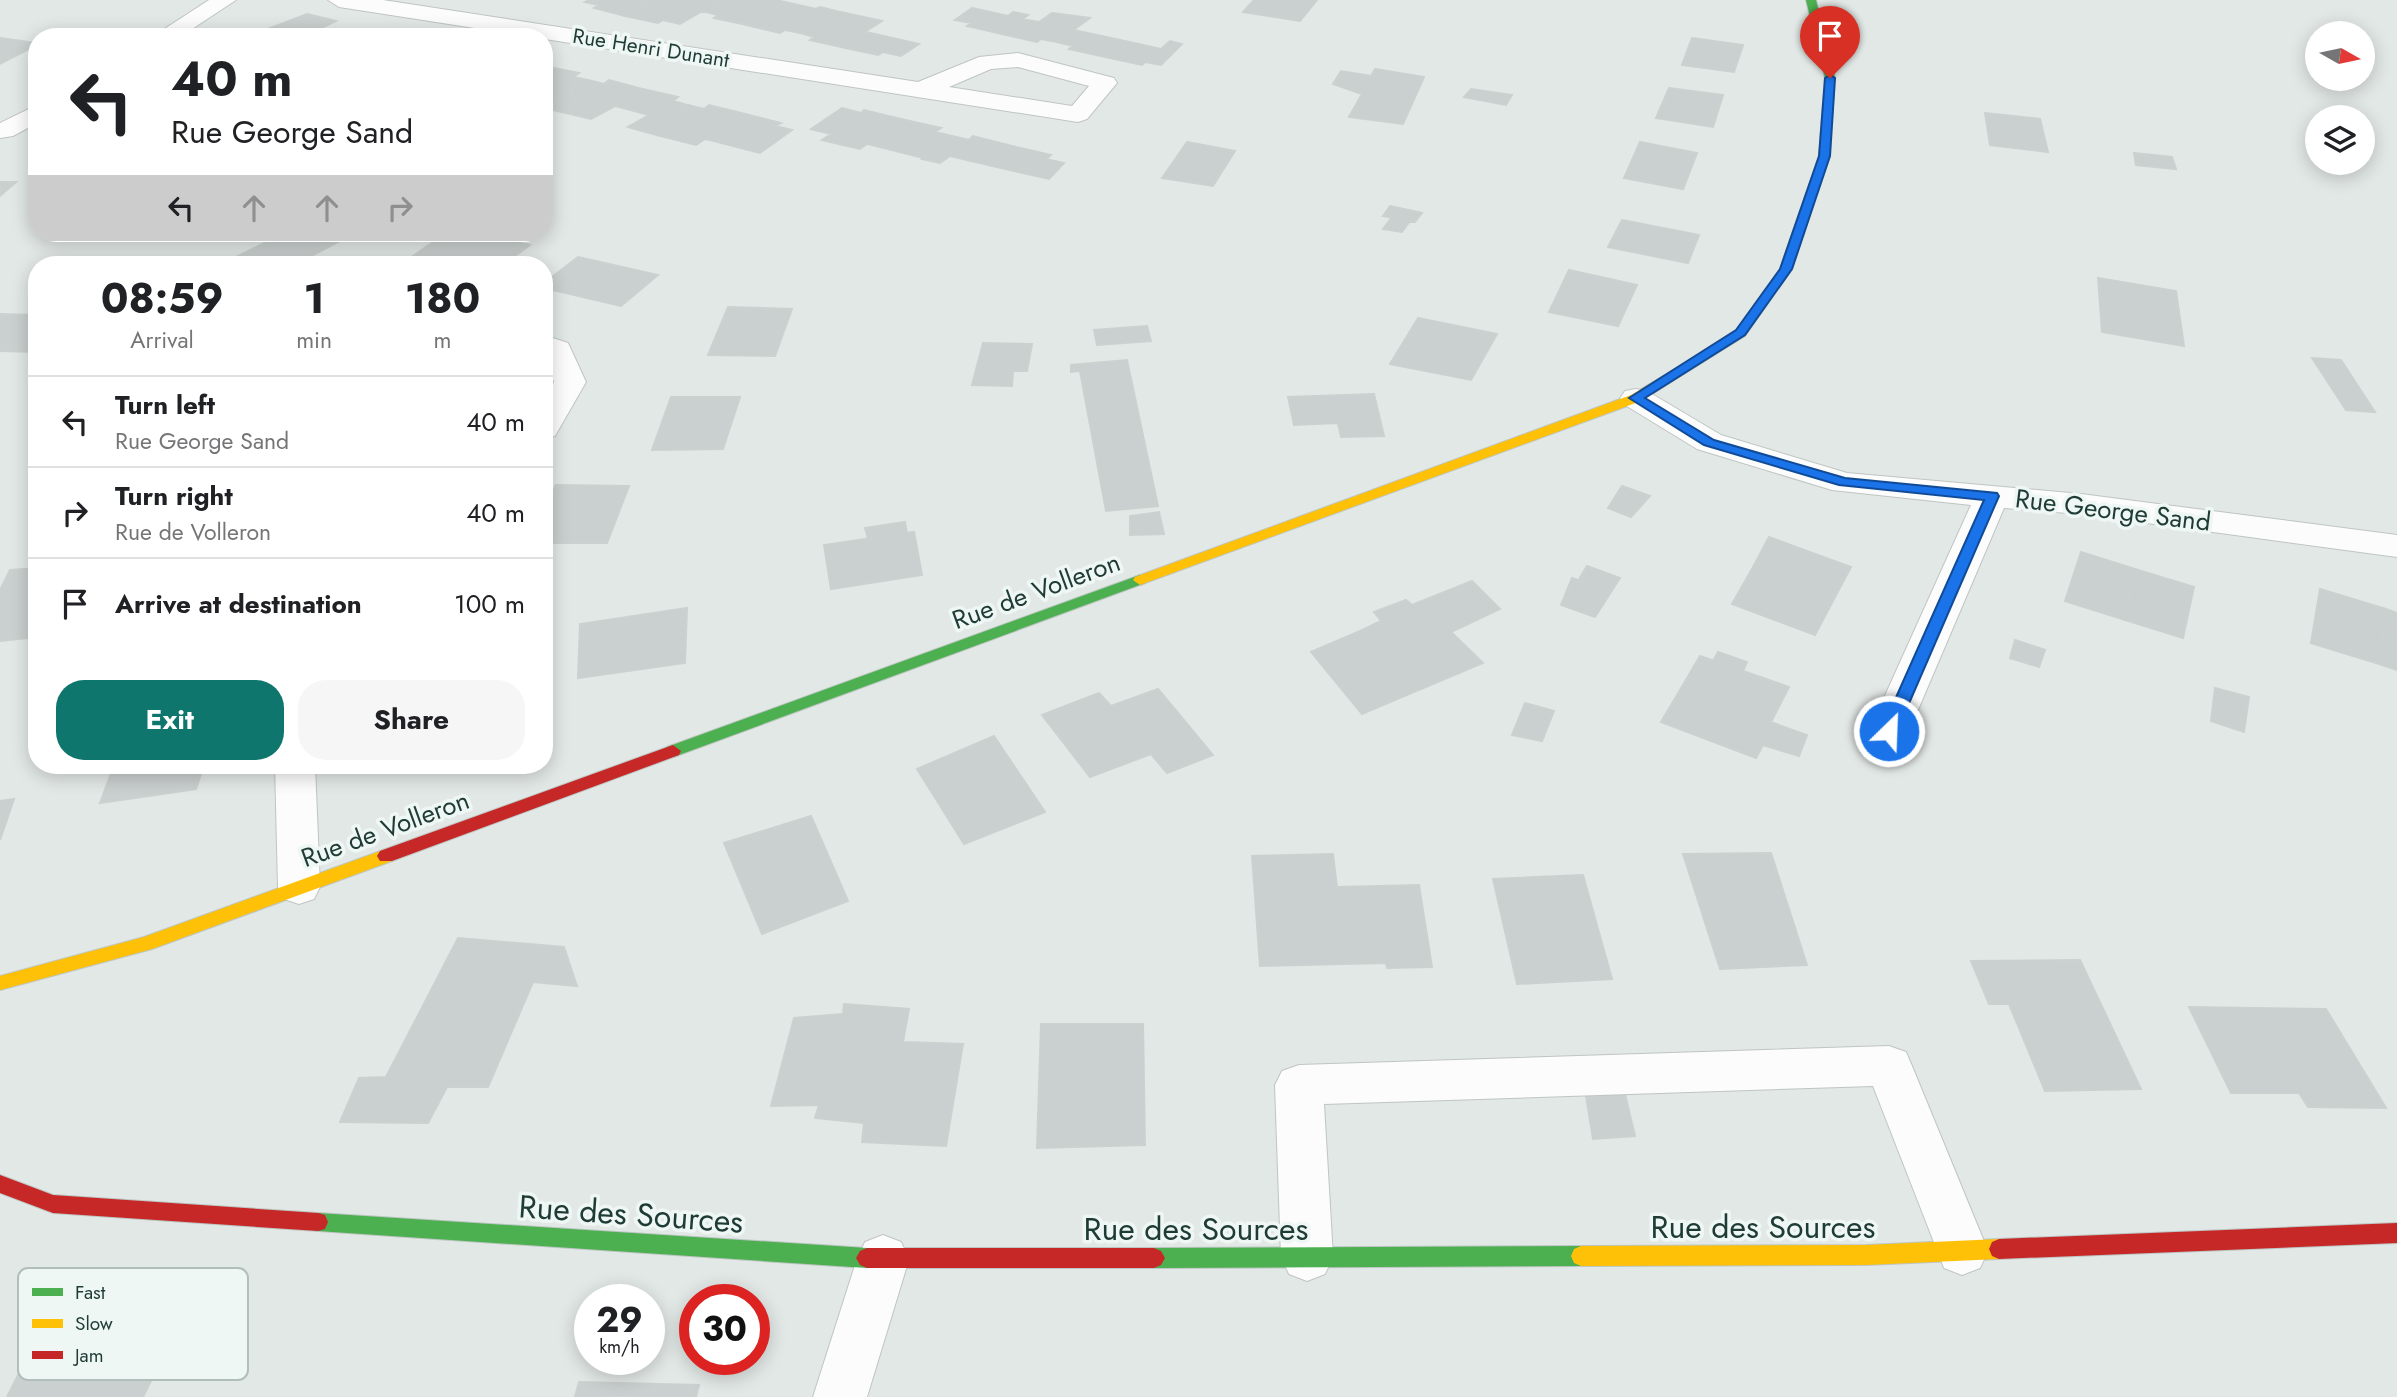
<!DOCTYPE html>
<style>
:root{--surface:#fff;--page:#f6f6f6;--text:#202124;--muted:#757577;--line:#e0e0e0;--accent:#0f766e}
body{margin:0;font-family:Jost,sans-serif;background:var(--page);color:var(--text);height:100vh;display:flex;flex-direction:column;font-size:26px;white-space:nowrap}
*{box-sizing:border-box;margin:0}
p{font-size:23px;color:var(--muted)}
.icon{flex:none;width:38px;height:38px;fill:none;stroke:currentColor;stroke-width:2;stroke-linecap:round;stroke-linejoin:round}
.map{position:relative;flex:1;overflow:hidden}
.details{position:absolute;left:28px;top:256px;width:525px;height:518px;display:flex;flex-direction:column;background:var(--surface);border-radius:28px;box-shadow:0 4px 18px #0003}
.details>*{flex:none}
.banner{position:absolute;left:28px;top:28px;width:525px;height:214px;border-radius:28px;box-shadow:0 4px 18px #0003;background:#fff;color:var(--text);overflow:hidden}
.needle{width:46px;rotate:99deg}
.tools{position:absolute;left:2305px;top:21px;display:grid;gap:14px}
.tools a{display:grid;place-items:center;width:70px;height:70px;border-radius:50%;background:var(--surface);box-shadow:0 4px 18px #0003;font-size:35px}
.speed{position:absolute;left:574px;top:1284px;display:flex;gap:14px;font-size:35px;font-weight:700;text-align:center}
.speed>*{display:grid;place-content:center;width:91px;height:91px;border-radius:50%;background:var(--surface);box-shadow:0 4px 18px #0003;line-height:1}
.speed small{font-size:18px;font-weight:400}
.speed .limit{border:10px solid #d22;background:#fff;color:#111}
.pin{position:absolute;display:grid;place-items:center;width:60px;height:60px;color:#fff;margin:-72px -30px;border-radius:50% 50% 50% 0;rotate:-45deg;box-shadow:0 0 7px #0007}
.pin .icon{rotate:45deg}
.me{position:absolute;width:77px;margin:-38px;rotate:24deg;stroke-linejoin:round;filter:drop-shadow(0 0 5px #0008)}
.turn{display:flex;align-items:center;gap:24px;height:147px;padding:0 28px;font-size:32px}
.turn .icon{width:91px;height:91px;stroke-width:2.5}
.turn b{display:block;font-size:49px;line-height:60px}
.lanes{display:flex;align-items:center;height:66px;padding:0 28px;background:#0003;justify-content:center;gap:35px;direction:ltr}
.lanes .off{opacity:.35}
.eta{display:flex;justify-content:space-evenly;align-items:center;height:119px;text-align:center}
.eta b{font-size:42px;font-weight:700;line-height:49px}
.cta{display:flex;gap:14px;margin-top:auto;padding:14px 28px}
.cta a{flex:1;height:80px;border-radius:28px;background:var(--accent);color:#fff;font-size:28px;font-weight:700;line-height:80px;text-align:center}
.cta a+a{background:var(--page);color:var(--text)}
ul{padding:0;list-style:none}
li{display:flex;align-items:center;gap:21px;height:91px;padding:0 28px;border-top:2px solid var(--line)}
li div{flex:1}
li b{display:block;font-size:26px}
li em{font-style:normal}
.map>svg:first-child{display:block}
.building{fill:#cad0cf;stroke:#cad1cf;stroke-width:2}
.lines{fill:none;stroke-linecap:round;stroke-linejoin:round}
.street-casing{stroke:#bfc5c3;stroke-width:2}
.fast-casing{stroke:#bdc6c3;stroke-width:2}
.slow-casing{stroke:#bdc6c3;stroke-width:2}
.jam-casing{stroke:#bdc6c3;stroke-width:2}
.street{fill:#fbfcfb;fill-rule:evenodd}
.fast{fill:#4caf50;fill-rule:evenodd}
.slow{fill:#ffc107;fill-rule:evenodd}
.jam{fill:#c62828;fill-rule:evenodd}
.route{fill:#1a73e8;stroke:#114b97;stroke-width:2}
.labels{text-anchor:middle;stroke-width:7;stroke-linejoin:round;paint-order:stroke}
.far-street-label{font-size:21px;fill:#1f3b36;stroke:#eff7f4}
.street-label{font-size:26px;fill:#1f3b36;stroke:#eff7f4}
.near-street-label{font-size:32px;fill:#1f3b36;stroke:#eff7f4}
.key{fill:#eff7f4;stroke:#b1bfbb;stroke-width:2}
.key-label{font-size:19px;fill:#1f3b36}
</style>
<div class="map">
<svg width="2397" height="1397" viewBox="0 0 2397 1397">
<rect width="100%" height="100%" fill="#e2e8e6"/>
<path class="building" d="M589,0h64l-28,16 -31,-8 5,-3 -14,-3z
M653,0h68l-41,24 -17,-4 -5,3 -33,-7z
M721,0h54l10,2 -38,23 -33,-7 4,-3 -16,-4z
M1254,0h63l-17,21 -57,-9z
M785,2l31,7 4,-2 16,4 -36,22 -15,-3 -5,3 -33,-8z
M972,8l36,8 5,-4 15,3 -26,19 -35,-8 4,-3 -16,-3z
M836,11l46,10 -41,26 -31,-7 4,-3 -14,-4z
M1052,13l38,5 -33,24 -16,-3 -4,3 -35,-8 20,-15 17,3z
M307,14l29,7 -17,8 11,3 -11,5 -67,-2z
M1074,30l51,11 -20,16 -36,-8 4,-3 -16,-4z
M866,32l53,12 -18,12 -18,-4 -5,3 -37,-8z
M0,38l37,5v2l-37,19z
M1692,38l51,7 -9,27 -52,-7z
M1125,41l36,8 9,-8 12,3 -21,21 -16,-3 -3,3 -37,-8z
M544,66l35,7 -6,4 15,3 -44,25z
M1375,69l49,8 -21,47 -54,-7 13,-23 -29,-10 8,-13 30,5z
M588,80l16,4 5,-4 34,9 -28,17 -34,-8 -24,13 -13,-4z
M1669,88l54,7 -10,32 -57,-9z
M643,89l35,8 -5,4 15,4 -43,27 -17,-5 21,-12 -34,-9z
M1471,89l41,6 -6,10 -42,-8z
M581,98l34,8 -24,13 -34,-8z
M688,105l16,4 5,-4 36,9 -32,20 -35,-8 -18,10 -15,-4z
M842,108l19,5 3,-3 37,9 -41,30 -38,-9 9,-6 -20,-5z
M1985,113l55,6 8,33 -58,-7z
M745,114l36,9 -6,3 17,4 -32,23 -54,-14z
M901,119l40,9 -6,4 17,4 -29,22 -55,-14z
M678,126l35,8 -17,11 -36,-9z
M952,136l17,4 4,-4 39,10 -24,19 -38,-9 -10,7 -18,-4z
M1187,142l48,9 -22,35 -51,-8z
M1640,142l57,11 -14,36 -59,-11z
M1012,146l39,9 -5,4 18,4 -15,16 -61,-14z
M2134,153l38,4 4,12 -40,-4z
M0,182h16l-16,14z
M1390,206l32,7 -7,9 -32,-6z
M1392,217l18,4 -8,11 -19,-3z
M1622,220l77,15 -11,28 -80,-16z
M284,233h71l-59,31h-42l-18,-7z
M446,233h31l53,12 -26,19h-57l-34,-8z
M578,257l80,18 -37,31 -77,-18v-5z
M1569,270l68,15 -19,41 -69,-14z
M2098,278l78,13 8,55 -82,-14z
M728,307l64,2 -17,47 -67,-1z
M0,314l37,1v37l-37,-1z
M1418,318l79,16 -26,46 -81,-16z
M1147,326l4,15 -54,4 -3,-15z
M983,343l49,1 -5,27h-14l-1,15 -40,-1z
M2312,358l29,2 34,52 -29,-2z
M1127,360l31,146 -52,5 -26,-140 -9,1v-7z
M1374,394l10,42 -43,1 -3,-14 -44,2 -6,-28z
M671,397h69l-17,52 -71,1z
M556,485l73,1 -22,57h-63v-34z
M1622,486l28,10 -19,21 -23,-9z
M1159,512l5,22 -34,1v-19z
M905,522l2,11 -39,6 -3,-11z
M914,532l8,43 -91,14 -7,-44z
M1769,537l82,30 -16,30 -83,-28z
M2081,552l57,18 -16,49 -57,-18z
M1587,566l33,12 -9,14 -33,-11z
M37,568v69l-37,4v-51l10,-20z
M1752,569l83,28 -20,38 -83,-31z
M2138,570l56,17 -11,51 -61,-19z
M1572,578l39,14 -16,25 -34,-12z
M1472,581l28,28 -49,23 32,31 -62,26 -61,-58 21,-10 -7,-9 32,-12 6,5z
M2320,589l66,20 -7,55 -68,-21z
M687,608l-2,55 -107,15 2,-54z
M2386,609l11,4v57l-18,-6z
M1360,631l61,58 -59,25 -51,-62z
M2015,640l30,10 -6,17 -29,-9z
M1718,652l29,10 -4,9 -30,-10z
M1700,656l89,31 -18,35 -91,-32z
M2215,688l34,9 -5,35 -33,-11z
M1158,689l55,66 -46,18 -16,-19 -61,23 -48,-62 57,-22 12,13z
M1680,690l127,45 -8,21 -36,-11 -7,13 -95,-36z
M1525,703l29,8 -12,30 -30,-6z
M994,736l51,76 -81,32 -47,-75z
M114,765h90l-8,24 -96,14z
M14,799l-14,41v-39z
M811,816l37,85 -86,33 -38,-91z
M1771,853l36,112 -87,4 -37,-115z
M1333,854l4,33 82,-2 13,82 -45,1 -1,-5 -126,3 -8,-110z
M1583,875l29,104 -95,5 -24,-105z
M458,938l106,9 13,39 -44,-4 -45,105h-41l-19,36 -88,-1 19,-44 27,-1z
M2080,960l61,129 -96,2 -36,-87h-20l-18,-43z
M844,1004l65,5 -6,33 60,2 -17,102 -84,-4 2,-19 -49,-5 4,-13 -48,1 23,-88 49,-4z
M2189,1007l137,2 60,99 -78,-1 -9,-14h-68z
M1041,1024h102l2,121 -108,3z
M1585,1090h39l11,46 -42,3z
M27,1357l132,8 -16,32h-136z
M579,1382l120,3 -3,12h-121z"/>
<g class="lines">
<defs>
<path id="street" d="M209,0h27l-56,37h-28z
M328,0h55l535,82 61,-25 39,-4 96,25 3,5 -30,36 -9,3 -739,-115zM1018,67l71,19 -17,20 -123,-19 42,-18z
M37,105v18l-24,13 -13,2v-15z
M544,335l24,8 18,39 -31,54 -11,3v-39l10,-18 -10,-26z
M1636,389l11,2 74,44 126,38 234,21 316,41v22l-316,-43 -77,-6 -95,223 -6,10 -14,4 -14,-4 -6,-10 102,-226 -139,-15 -135,-41 -72,-44 -5,-7 5,-7z
M275,765h40l5,122 -6,12 -15,5 -15,-5 -6,-12z
M1889,1046l17,6 6,14 76,185 -8,17 -18,7 -18,-7 -71,-182 -549,18 9,153 -8,17 -18,7 -18,-7 -8,-17 -6,-172 7,-14 17,-6z
M883,1235l18,7 8,17 -42,138h-54l44,-138 8,-17z"/>
<path id="fast" d="M1806,0h10l19,78 -6,78 -37,113 -47,67 -34,21h-8v-6l34,-21 43,-61 39,-113 6,-78z
M1140,575l7,5 -2,3 -466,172 -6,2 -8,-6 2,-4z
M318,1213l549,35 7,3 4,7 -4,7 -7,3 -549,-37 -7,-2 -3,-7 3,-7z
M1581,1246l7,3 3,7 -3,7 -7,3 -427,2 -7,-3 -4,-7 4,-7 7,-3z"/>
<path id="slow" d="M1707,350l6,4 -2,3 -70,44 -496,182 -5,2 -7,-5 2,-3 496,-182z
M386,849l6,2 3,5 -3,5 -240,88 -152,41v-14l144,-39z
M1999,1239l7,3 3,7 -3,7 -7,3 -133,6 -285,1 -7,-3 -3,-7 3,-7 7,-3 285,-1z"/>
<path id="jam" d="M673,745l8,6 -2,4 -287,106h-12l-3,-5 3,-5z
M0,1175l53,20 265,18 7,2 3,7 -3,7 -7,2 -265,-18 -53,-20z
M2397,1223v20l-398,16 -7,-3 -3,-7 3,-7 7,-3z
M867,1248h287l7,3 4,7 -4,7 -7,3h-287l-7,-3 -4,-7 4,-7z"/>
</defs>
<use href="#street" class="street-casing"/>
<use href="#fast" class="fast-casing"/>
<use href="#slow" class="slow-casing"/>
<use href="#jam" class="jam-casing"/>
<use href="#street" class="street"/>
<use href="#fast" class="fast"/>
<use href="#slow" class="slow"/>
<use href="#jam" class="jam"/>
</g>
<path class="route" d="M1830,75l5,3 -5,78 -38,113 -47,66 -100,63 69,42 131,38 152,15 2,3 -102,235 -8,6 -8,-6 103,-231 -145,-15 -135,-40 -75,-47 107,-68 44,-61 39,-113 6,-78z"/>
<g class="labels">
<g class="far-street-label">
<text transform="translate(651 48) rotate(9)" y="7">Rue Henri Dunant</text>
</g>
<g class="street-label">
<text transform="translate(2113 510) rotate(7)" y="9">Rue George Sand</text>
<text transform="translate(1036 591) rotate(-20)" y="9">Rue de Volleron</text>
<text transform="translate(385 829) rotate(-20)" y="9">Rue de Volleron</text>
</g>
<g class="near-street-label">
<text transform="translate(631 1214) rotate(4)" y="11">Rue des Sources</text>
<text x="1763" y="1238">Rue des Sources</text>
<text x="1196" y="1240">Rue des Sources</text>
</g>
</g>
<rect x="18" y="1268" width="230" height="112" rx="10" class="key"/>
<rect x="32" y="1288" width="31" height="8" fill="#4caf50"/>
<rect x="32" y="1319" width="31" height="9" fill="#ffc107"/>
<rect x="32" y="1351" width="31" height="8" fill="#c62828"/>
<g class="key-label">
<text x="75" y="1299">Fast</text>
<text x="75" y="1330">Slow</text>
<text x="75" y="1362">Jam</text>
</g>
</svg>
<div class="tools">
<a><svg class="needle" viewBox="-14 -14 28 28"><path d="M0-13l5 13h-10z" fill="#e53935"/><path d="M0 13l5-13h-10z" fill="#757577"/></svg></a>
<a><svg class="icon" aria-label="layers" viewBox="0 0 24 24"><path d="M12 4l9 5-9 5-9-5zM3 14l9 5 9-5"/></svg></a>
</div>
<div class="speed"><div>29<small>km/h</small></div><div class="limit">30</div></div>
<div class="pin" style="left:1830px;top:78px;background:#d93025"><svg class="icon" aria-label="arrive" viewBox="0 0 24 24"><path d="M6 21V4h12l-3 4 3 4H6"/></svg></div>
<svg class="me" style="left:1889px;top:731px" viewBox="-20 -20 40 40"><circle r="17" fill="#1a73e8" stroke="#fff" stroke-width="3"/><path d="M0-11L8 9 0 5-8 9z" fill="#fff"/></svg>
<div class="banner">
<div class="turn"><svg class="icon" aria-label="left" viewBox="0 0 24 24"><path d="M17 20v-9H6M10 6l-5 5 5 5"/></svg><div><b>40 m</b>Rue George Sand</div></div>
<div class="lanes"><svg class="icon" aria-label="left" viewBox="0 0 24 24"><path d="M17 20v-9H6M10 6l-5 5 5 5"/></svg><svg class="icon off" aria-label="ahead" viewBox="0 0 24 24"><path d="M12 20V5M6 11l6-6 6 6"/></svg><svg class="icon off" aria-label="ahead" viewBox="0 0 24 24"><path d="M12 20V5M6 11l6-6 6 6"/></svg><svg class="icon off" aria-label="right" viewBox="0 0 24 24"><path d="M7 20v-9h11M14 6l5 5-5 5"/></svg></div>
</div>
<section class="details">
<div class="eta">
<div><b>08:59</b><p>Arrival</p></div>
<div><b>1</b><p>min</p></div>
<div><b>180</b><p>m</p></div>
</div>
<ul>
<li><svg class="icon" aria-label="left" viewBox="0 0 24 24"><path d="M17 20v-9H6M10 6l-5 5 5 5"/></svg><div><b>Turn left</b><p>Rue George Sand</p></div><em>40 m</em></li>
<li><svg class="icon" aria-label="right" viewBox="0 0 24 24"><path d="M7 20v-9h11M14 6l5 5-5 5"/></svg><div><b>Turn right</b><p>Rue de Volleron</p></div><em>40 m</em></li>
<li><svg class="icon" aria-label="arrive" viewBox="0 0 24 24"><path d="M6 21V4h12l-3 4 3 4H6"/></svg><div><b>Arrive at destination</b></div><em>100 m</em></li>
</ul>
<div class="cta"><a>Exit</a><a>Share</a></div>
</section>
</div>
